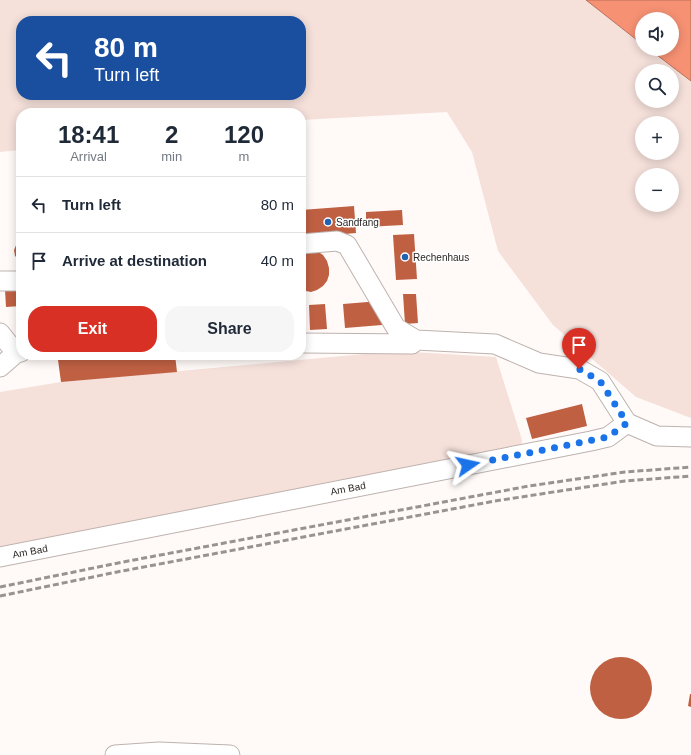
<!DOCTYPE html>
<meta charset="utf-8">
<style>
:root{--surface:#fff;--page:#f6f6f7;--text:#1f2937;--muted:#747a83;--line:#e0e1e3;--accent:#d93025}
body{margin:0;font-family:Helvetica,sans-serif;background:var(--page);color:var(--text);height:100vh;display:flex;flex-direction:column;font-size:15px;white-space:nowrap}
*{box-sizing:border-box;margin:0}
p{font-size:13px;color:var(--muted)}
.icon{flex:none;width:22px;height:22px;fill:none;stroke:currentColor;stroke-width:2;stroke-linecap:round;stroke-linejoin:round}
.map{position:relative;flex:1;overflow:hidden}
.details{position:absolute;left:16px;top:108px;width:290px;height:252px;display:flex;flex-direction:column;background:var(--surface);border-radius:16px;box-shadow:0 2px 10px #0003}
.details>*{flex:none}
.top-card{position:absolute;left:16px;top:16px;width:290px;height:84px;border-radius:16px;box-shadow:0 2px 10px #0003;background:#1a4fa0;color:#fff;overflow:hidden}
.controls{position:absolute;left:635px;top:12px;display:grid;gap:8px}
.controls a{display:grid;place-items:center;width:44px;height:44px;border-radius:50%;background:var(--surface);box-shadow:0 2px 10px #0003;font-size:20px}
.pin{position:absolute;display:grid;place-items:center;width:34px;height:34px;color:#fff;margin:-41px -17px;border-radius:50% 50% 50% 0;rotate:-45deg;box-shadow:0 0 4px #0007}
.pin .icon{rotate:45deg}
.me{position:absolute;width:44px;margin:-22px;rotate:79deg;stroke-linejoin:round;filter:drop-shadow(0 0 3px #0008)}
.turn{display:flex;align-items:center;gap:14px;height:84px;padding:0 12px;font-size:18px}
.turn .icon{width:52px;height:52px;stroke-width:2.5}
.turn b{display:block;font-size:28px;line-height:34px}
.eta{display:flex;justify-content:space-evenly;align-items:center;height:68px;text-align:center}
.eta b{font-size:24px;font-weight:800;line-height:28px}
.action{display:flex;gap:8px;margin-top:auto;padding:8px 12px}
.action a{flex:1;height:46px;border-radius:16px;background:var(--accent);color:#fff;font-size:16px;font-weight:800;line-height:46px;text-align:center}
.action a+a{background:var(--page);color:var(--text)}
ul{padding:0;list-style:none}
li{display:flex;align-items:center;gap:12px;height:56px;padding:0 12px;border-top:1px solid var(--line)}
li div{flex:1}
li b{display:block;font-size:15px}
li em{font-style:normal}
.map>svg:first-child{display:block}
.green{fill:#f5e0da;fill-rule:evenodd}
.water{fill:#f69173;stroke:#b8715b}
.building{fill:#bf6043}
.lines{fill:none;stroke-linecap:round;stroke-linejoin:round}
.minor-casing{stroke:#beb2ae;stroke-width:21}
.minor{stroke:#fff;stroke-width:19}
.rail{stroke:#989391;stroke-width:3;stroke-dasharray:6 3;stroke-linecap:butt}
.route{stroke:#1a73e8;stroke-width:7;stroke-dasharray:0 12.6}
.poi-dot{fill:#2260b1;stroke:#fff;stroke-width:1.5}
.labels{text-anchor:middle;stroke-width:3;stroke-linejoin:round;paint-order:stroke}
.poi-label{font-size:10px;fill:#292523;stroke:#fff;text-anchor:start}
.street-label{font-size:10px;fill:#292523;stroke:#fff}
</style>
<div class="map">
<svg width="691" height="755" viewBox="0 0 691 755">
<rect width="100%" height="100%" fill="#fffaf8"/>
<path class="green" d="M0,0h586l56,44v5h7l42,32v337l-55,-21 -83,-72 -55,-74 -26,-99 -25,-40 -146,8v-7h-280v37l-21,2zM21,21h280v74h-280zM642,71h30v30h-30zM642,123h30v30h-30zM642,175h30v30h-30z
M396,351l100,6 26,83 -1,8 -521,101v-157l61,-10z"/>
<path class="water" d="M586,0h105v81l-42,-32h23v-30h-30v25z"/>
<path class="building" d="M354,206l2,27 -55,5v-28z
M402,210l1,15 -37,2v-15z
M414,234l3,45 -21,1 -3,-45z
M21,241v20l-6,-5 -1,-6 3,-7z
M301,251h16l6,4 4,6 2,7v7l-2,6 -4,5 -6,4 -6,2 -10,-2z
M21,288v18l-15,1 -1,-17z
M403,294h13l2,29 -13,1z
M380,301l2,24 -37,3 -2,-24z
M325,304l2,25 -17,1 -1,-25z
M79,355h96l2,17 -116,10 -3,-22 22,-2z
M582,404l5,22 -55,13 -6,-21z
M590 688a31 31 0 1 1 62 0a31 31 0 1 1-62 0Z
M690,694h1v13l-3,-1z"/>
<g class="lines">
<defs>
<path id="minor" d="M301,244l36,-3 10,4 49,83 20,12 79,4 44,19 40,6 21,12 27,42
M0,281h21
M0,333l16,20 5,-1
M301,343l111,1 4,-4
M0,367l16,-14
M627,423l30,13 34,1
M0,557l591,-116 17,-4 19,-14
M115,755l44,-3 71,3"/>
</defs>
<use href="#minor" class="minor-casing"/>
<use href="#minor" class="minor"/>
<path class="rail" d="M0,587l123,-25 406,-76 96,-14 66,-5
M0,596l117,-24 378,-71 130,-20 66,-5"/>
</g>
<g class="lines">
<path class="route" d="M468,465l140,-28 19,-14 -27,-42 -21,-12"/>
</g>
<g class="poi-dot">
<circle cx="328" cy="222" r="4"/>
<circle cx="405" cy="257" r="4"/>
</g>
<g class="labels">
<g class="poi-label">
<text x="336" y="226">Sandfang</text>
<text x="413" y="261">Rechenhaus</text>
</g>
<g class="street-label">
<text transform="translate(348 488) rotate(-11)" y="4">Am Bad</text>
<text transform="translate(30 551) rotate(-11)" y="4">Am Bad</text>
</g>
</g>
</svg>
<div class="controls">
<a><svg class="icon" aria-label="sound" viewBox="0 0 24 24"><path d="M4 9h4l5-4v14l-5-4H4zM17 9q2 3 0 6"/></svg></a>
<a><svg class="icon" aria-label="search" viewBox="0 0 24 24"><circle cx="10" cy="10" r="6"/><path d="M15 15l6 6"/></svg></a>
<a>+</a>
<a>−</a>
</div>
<div class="pin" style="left:579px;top:369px;background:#d93025"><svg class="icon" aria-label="arrive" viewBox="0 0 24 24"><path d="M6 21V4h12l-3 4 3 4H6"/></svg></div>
<svg class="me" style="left:468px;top:465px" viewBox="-20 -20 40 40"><path d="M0-17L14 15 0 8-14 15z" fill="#1a73e8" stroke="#fff" stroke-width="4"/></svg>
<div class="top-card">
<div class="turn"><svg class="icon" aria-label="left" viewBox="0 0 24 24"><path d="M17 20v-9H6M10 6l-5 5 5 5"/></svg><div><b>80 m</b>Turn left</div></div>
</div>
<section class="details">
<div class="eta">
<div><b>18:41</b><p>Arrival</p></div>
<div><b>2</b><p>min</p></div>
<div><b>120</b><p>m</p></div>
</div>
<ul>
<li><svg class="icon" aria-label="left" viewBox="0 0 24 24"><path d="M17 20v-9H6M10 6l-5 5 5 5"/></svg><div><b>Turn left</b></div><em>80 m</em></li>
<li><svg class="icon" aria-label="arrive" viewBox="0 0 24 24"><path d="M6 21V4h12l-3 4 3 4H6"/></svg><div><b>Arrive at destination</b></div><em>40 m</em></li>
</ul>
<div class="action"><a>Exit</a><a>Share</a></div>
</section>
</div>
